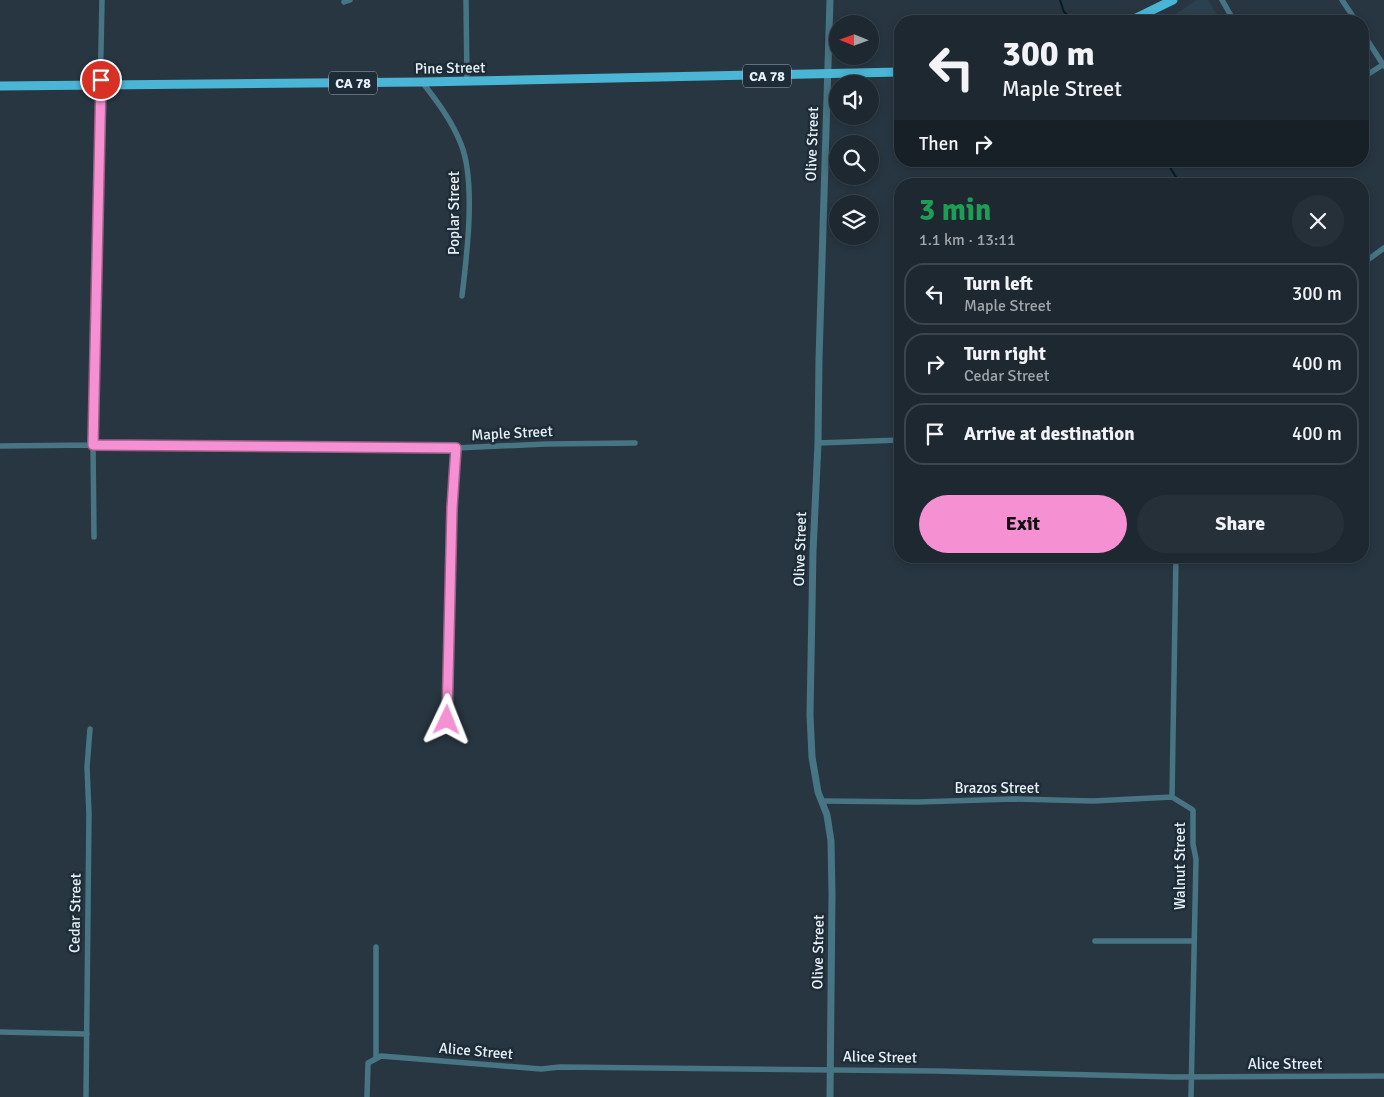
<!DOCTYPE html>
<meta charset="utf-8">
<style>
:root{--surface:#1e2831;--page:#263039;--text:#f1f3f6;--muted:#a1a6ab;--line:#3c444d;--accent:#f591d2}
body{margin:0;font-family:Signika,sans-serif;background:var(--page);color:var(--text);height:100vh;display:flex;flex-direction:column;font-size:19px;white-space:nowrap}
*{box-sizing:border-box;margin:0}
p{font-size:16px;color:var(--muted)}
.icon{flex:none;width:28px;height:28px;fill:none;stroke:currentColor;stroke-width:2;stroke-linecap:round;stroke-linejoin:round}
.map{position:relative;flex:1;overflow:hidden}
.sheet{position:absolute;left:894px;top:178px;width:475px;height:385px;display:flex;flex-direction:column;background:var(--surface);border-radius:20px;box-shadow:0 2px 8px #0003,0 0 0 1px var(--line)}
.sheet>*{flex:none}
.banner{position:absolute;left:894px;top:15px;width:475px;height:152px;border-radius:20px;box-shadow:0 2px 8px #0003,0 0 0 1px var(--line);background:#1e2831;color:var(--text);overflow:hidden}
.needle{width:32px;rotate:271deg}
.tools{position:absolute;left:829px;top:15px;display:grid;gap:10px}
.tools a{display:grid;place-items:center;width:50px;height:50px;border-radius:50%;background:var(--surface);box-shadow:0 2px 8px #0003,0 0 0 1px var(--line);font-size:25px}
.pin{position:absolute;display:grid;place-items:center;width:42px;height:42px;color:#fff;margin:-21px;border:2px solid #fff;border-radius:50%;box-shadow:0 1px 5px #0007}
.me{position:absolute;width:55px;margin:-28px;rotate:2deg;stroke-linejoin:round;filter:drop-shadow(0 0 4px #0008)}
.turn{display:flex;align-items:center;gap:18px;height:105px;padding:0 25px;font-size:22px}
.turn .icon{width:65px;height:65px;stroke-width:2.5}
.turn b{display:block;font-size:35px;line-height:42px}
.then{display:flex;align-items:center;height:48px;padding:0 25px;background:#0003;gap:10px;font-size:19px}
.round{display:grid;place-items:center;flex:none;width:52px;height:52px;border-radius:26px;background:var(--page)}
.headline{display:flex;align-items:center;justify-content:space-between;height:85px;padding:0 25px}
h1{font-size:30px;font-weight:700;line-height:38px;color:#1e9e55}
.primary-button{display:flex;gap:10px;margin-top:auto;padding:10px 25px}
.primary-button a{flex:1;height:58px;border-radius:30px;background:var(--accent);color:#111;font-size:20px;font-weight:700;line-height:58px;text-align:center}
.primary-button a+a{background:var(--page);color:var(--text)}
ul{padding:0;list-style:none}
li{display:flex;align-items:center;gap:15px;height:62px;margin:0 10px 8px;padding:0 15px;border:2px solid var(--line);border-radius:20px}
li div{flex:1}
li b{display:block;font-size:19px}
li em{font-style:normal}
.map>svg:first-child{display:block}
.built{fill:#2c4150}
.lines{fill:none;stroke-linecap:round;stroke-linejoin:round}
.stream{stroke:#001f21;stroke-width:2}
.minor{stroke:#477584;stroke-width:5.5}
.tertiary{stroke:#477584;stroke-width:7}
.primary{stroke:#4ab5d4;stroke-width:9}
.route-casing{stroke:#9f5e88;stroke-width:12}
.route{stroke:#f591d2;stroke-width:9}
.labels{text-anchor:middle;stroke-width:5;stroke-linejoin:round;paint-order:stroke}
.shield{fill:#1e2c37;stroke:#abb5bd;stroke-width:1}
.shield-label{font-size:14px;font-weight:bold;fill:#e7f0f7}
.street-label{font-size:15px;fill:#e7f0f7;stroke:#1e2c37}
</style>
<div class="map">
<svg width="1384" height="1097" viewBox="0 0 1384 1097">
<rect width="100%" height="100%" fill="#283641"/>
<path class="built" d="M1197,0h11l13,21h-56z"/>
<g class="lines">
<path class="stream" d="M1060,0l4,12 11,9
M1166,161l10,16"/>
<path class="minor" d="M466,0l1,82
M1222,0l12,21
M1342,0l14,21
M344,2l6,-2
M1362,32l22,34
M1362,78l22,-14
M422,82c15,19 30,39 39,62 15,37 6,111 1,152
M1369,259l15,-11
M818,443l82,-3
M0,446l93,-1 363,3 90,-4 89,-1
M94,537l-1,-92 9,-445
M1176,556l-4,241 21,13v34l3,15 -5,238
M447,720l5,-212 4,-60
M822,801l96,1 95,-3 80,2 79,-4
M1095,941h98
M376,947v111
M0,1032l87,2
M86,1097l3,-283 -2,-47 3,-38
M367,1097l1,-34 13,-7 160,13 19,-2 375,4 240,6 209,-1"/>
<path class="tertiary" d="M830,1097l2,-203 -1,-53 -4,-26 -9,-23 -6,-35 -2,-42 3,-163 5,-109 1,-84 11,-359"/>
<path class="primary" d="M1130,21l43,-21
M0,86l422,-4 478,-10"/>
</g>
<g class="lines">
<defs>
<path id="route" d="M101,80l-8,365 363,3 -4,60 -5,212"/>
</defs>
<use href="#route" class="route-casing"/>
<use href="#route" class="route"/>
</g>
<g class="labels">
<g class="shield">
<rect x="743" y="64.5" width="48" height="23" rx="4"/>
<rect x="329" y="71.5" width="48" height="23" rx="4"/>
</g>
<g class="shield-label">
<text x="767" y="81">CA 78</text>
<text x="353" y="88">CA 78</text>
</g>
<g class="street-label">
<text transform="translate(450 68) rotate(-1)" y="5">Pine Street</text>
<text transform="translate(812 144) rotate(-88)" y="5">Olive Street</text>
<text transform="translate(454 213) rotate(-90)" y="5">Poplar Street</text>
<text transform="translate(512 433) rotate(-3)" y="5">Maple Street</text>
<text transform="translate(800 549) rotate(-88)" y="5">Olive Street</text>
<text x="997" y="793">Brazos Street</text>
<text transform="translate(1180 866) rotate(-90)" y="5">Walnut Street</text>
<text transform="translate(75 913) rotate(-89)" y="5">Cedar Street</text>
<text transform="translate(818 952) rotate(-89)" y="5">Olive Street</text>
<text transform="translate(476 1051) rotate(5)" y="5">Alice Street</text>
<text transform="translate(880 1057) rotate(1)" y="5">Alice Street</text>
<text x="1285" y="1069">Alice Street</text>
</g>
</g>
</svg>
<div class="tools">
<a><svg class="needle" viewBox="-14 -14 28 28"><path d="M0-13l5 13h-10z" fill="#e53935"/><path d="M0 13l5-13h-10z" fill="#a1a6ab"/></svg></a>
<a><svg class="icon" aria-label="sound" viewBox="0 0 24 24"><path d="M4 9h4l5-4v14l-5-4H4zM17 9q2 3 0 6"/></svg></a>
<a><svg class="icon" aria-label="search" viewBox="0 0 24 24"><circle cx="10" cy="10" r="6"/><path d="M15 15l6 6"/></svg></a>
<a><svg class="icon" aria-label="layers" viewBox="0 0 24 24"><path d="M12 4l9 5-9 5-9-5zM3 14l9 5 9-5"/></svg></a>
</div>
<div class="pin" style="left:101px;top:80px;background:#d93025"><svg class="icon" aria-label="arrive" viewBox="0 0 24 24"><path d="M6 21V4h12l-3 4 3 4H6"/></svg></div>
<svg class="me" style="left:447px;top:720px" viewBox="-20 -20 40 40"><path d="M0-17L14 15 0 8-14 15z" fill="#f591d2" stroke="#fff" stroke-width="4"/></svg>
<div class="banner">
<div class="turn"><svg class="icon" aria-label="left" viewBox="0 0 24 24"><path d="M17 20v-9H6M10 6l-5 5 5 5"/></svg><div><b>300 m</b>Maple Street</div></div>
<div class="then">Then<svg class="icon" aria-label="right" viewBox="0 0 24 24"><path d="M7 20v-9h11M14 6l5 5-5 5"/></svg></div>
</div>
<section class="sheet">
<div class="headline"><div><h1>3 min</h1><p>1.1 km · 13:11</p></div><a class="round"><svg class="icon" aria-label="close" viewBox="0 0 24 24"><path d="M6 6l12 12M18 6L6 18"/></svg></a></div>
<ul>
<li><svg class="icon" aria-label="left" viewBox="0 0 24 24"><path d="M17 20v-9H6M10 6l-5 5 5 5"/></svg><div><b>Turn left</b><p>Maple Street</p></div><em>300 m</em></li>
<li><svg class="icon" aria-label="right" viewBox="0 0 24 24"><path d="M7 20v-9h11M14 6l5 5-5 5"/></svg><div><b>Turn right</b><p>Cedar Street</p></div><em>400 m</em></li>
<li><svg class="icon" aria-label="arrive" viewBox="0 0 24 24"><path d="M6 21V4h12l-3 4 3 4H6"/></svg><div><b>Arrive at destination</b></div><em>400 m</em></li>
</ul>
<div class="primary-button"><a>Exit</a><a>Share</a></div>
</section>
</div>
